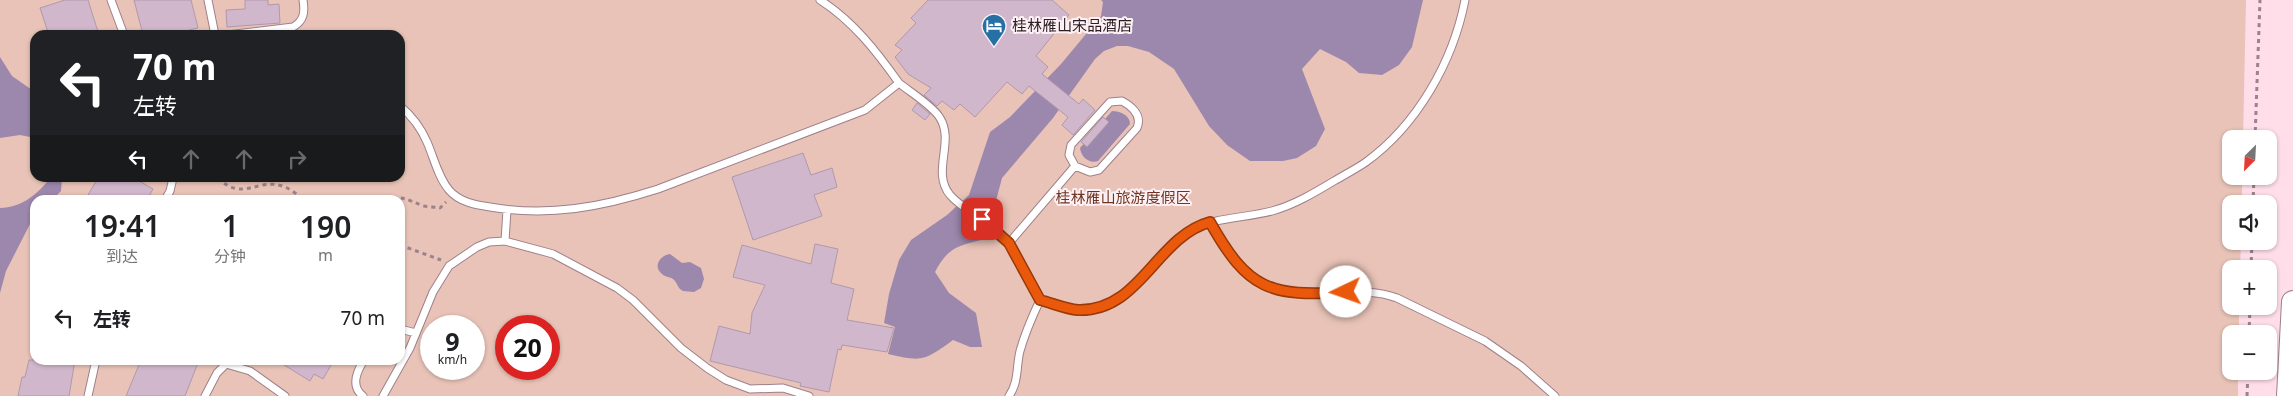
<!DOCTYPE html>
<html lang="zh">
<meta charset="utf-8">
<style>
:root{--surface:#fff;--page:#f6f6f6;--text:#202124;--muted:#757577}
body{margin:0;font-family:"Noto Sans","Noto Sans SC",sans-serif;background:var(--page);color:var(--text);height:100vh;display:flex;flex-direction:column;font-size:19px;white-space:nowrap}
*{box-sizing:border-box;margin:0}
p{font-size:16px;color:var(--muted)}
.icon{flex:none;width:28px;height:28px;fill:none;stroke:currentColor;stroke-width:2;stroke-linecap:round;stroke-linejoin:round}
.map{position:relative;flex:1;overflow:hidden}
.details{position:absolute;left:30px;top:195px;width:375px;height:170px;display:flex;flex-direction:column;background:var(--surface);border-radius:15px;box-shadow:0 1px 4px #0004}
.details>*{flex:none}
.top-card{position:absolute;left:30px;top:30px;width:375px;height:152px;border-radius:15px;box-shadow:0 1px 4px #0004;background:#202124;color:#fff;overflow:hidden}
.needle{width:32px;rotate:204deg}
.tools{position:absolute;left:2222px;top:130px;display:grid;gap:10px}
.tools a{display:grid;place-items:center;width:55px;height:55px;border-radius:10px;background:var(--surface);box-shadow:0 1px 4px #0004;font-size:25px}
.speed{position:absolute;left:420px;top:315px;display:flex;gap:10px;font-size:25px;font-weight:700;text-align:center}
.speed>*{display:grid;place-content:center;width:65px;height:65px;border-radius:50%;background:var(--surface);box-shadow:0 1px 4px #0004;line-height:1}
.speed small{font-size:12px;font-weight:400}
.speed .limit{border:8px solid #d22;background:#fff;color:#111}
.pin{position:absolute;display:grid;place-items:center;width:42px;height:42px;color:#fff;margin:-21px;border-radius:10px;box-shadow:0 2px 8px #0006}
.me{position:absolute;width:55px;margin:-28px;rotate:267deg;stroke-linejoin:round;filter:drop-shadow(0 0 4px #0008)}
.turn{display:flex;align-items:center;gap:18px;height:105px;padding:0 20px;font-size:22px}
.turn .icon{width:65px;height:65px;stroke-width:2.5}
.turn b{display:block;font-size:35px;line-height:42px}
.lanes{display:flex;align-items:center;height:48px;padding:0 20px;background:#0003;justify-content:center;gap:25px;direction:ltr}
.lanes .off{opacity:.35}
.eta{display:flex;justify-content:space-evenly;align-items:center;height:85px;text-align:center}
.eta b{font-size:30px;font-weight:600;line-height:35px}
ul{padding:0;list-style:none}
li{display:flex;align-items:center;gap:15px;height:75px;padding:0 20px}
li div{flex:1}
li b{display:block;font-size:19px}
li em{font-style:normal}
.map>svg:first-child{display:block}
.green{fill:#e9c3b7;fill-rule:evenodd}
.water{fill:#9d88ad}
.building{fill:#d1b7cc;stroke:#b098ac}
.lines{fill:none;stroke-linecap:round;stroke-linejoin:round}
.lane-casing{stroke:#9e808a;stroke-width:9}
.primary-casing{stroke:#9e808a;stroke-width:24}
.path{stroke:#9a838b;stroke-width:3;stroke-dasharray:4 4;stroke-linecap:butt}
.lane{stroke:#fff;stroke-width:7}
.primary{stroke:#fff;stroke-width:22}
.route-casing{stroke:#983908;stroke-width:12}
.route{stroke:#ea580c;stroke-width:9}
.labels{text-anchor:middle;stroke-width:4;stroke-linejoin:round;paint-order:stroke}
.poi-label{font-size:15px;fill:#2a1e22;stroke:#fef1f5;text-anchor:start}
.park-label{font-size:15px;fill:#703521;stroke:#fef1f5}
</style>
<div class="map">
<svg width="2293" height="396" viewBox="0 0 2293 396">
<rect width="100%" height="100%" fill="#ffdde9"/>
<path class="green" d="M0,0h2246l-3,139h-12v37h11v28h-11v37h10l-1,28h-9v37h8v28h-8v37h7v25h-2238zM35,35h365v143h-365zM35,200h365v160h-365zM431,326h43v43h-43zM506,326h43v43h-43z"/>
<path class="water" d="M1101,0h322l-11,47 -13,18 -17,10 -23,-2 -13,-11 -26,-13 -18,20 23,60 -9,17 -19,12 -14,3h-33l-23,-16 -18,-19 -35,-57 -25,-17 -21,-6h-11l-13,5 -9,8 -42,59 -51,60 -9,34 -12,28c-25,6 -34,9 -46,32l14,21 27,20 6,34h-12l-17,-7c-29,21 -30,22 -65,14l7,-27 -11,-4 5,-29 10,-34 12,-20 36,-25 22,-20 21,-63 20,-15 51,-53 40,-48 2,-14z
M0,57l12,19 23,16v46l-15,-3 -20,3z
M1112,111c8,0 18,4 18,13l-32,37c-9,3 -17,-4 -18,-13z
M50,178h12l-1,13 -9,9h-17v18l-5,6 -24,47 -6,22v-85c21,0 38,-14 50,-30z
M670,254l12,9 8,-1 11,6 3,11 -3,9 -7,4 -11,-1c-6,-3 -5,-8 -10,-12 -3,-2 -8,-2 -11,-5 -10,-8 -1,-19 8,-20z"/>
<path class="building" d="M65,0h23l11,35h-50l-9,-27z
M134,0h57l7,28 -30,7h-25z
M245,0h23v5l11,-1 1,19 -53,4 -1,-17 19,-1z
M928,0h124l17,15 -33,41 12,11 -6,7 37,30 4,-5 12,11 -22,25 -11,-10 6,-8 -39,-31 -7,8 -15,-12 -32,35 -15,-13 -6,6 -12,-9 -5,5 -13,-11 7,-7 -23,-14 -13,-17 7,-7 -7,-5 21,-22 -5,-5z
M917,103l13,11 -5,6 -13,-10z
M1103,117l6,5 -22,25 -6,-5z
M803,153l8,22 21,-7 5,19 -23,8 8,21 -69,24 -21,-63z
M98,178h36l19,11 -6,11h-62z
M815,244l23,5 -7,34 23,6 -7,31 47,8 -7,24 -45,-7 -1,5 -3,-1 -9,43 -29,-6 1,-3 -91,-22 9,-35 31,8 2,-21 13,-28 -32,-8 9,-32 69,19z
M29,360h46l-6,36h-51l4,-19h3z
M141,360h58l-14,36h-59z
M276,360h58l-11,19 -9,-5 -4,7z"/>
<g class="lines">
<defs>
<path id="lane" d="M111,0l13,35
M208,0l7,35
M820,0c33,21 57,52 79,83
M227,35l66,-8c11,-6 12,-15 10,-27
M400,106c12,10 21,22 27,36 7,16 11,35 22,48 10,12 27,15 41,17 59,10 112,0 168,-18l207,-79 34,-27c11,9 34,23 41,35 15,24 -9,54 10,77 13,15 34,23 49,37 19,20 26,46 41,68 12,3 25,9 37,10 33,2 60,-23 79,-46 11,-13 20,-26 35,-34 25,-13 55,-12 81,-19 22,-6 42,-18 62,-30 10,-6 22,-12 32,-19 51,-37 87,-100 99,-162
M165,200l5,-9 3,-13
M1210,223c33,57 54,74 122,70 23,-1 43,-3 65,5l88,43 36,25 34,30
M505,241l2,-31
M1009,243l66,-77 15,6 9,-2 38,-42c5,-12 -4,-21 -15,-27l-12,1 -39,43 -2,10 6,11
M400,329l16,4
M88,396l8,-36
M205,396l12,-23 9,-9 24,7 35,25
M363,396c-13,-10 -6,-25 1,-36
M383,396l27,-48 23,-56 16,-26 28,-19 12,-5 16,-1 48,13 64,34 16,12 48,48 26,20 19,12 24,9 33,-1 26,8
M1009,396c10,-14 7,-29 11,-45 5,-18 12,-34 20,-51"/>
<path id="primary" d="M2288,396l5,-94"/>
</defs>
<use href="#lane" class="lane-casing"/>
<use href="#primary" class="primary-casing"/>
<path class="path" d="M2255,139l5,-139
M218,178c26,25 40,-2 67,9 7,3 14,9 21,13
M385,200c17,-6 24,1 39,6 4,1 11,1 16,2l6,-6
M2253,204l1,-28
M400,245l41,15
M2251,269l1,-28
M2249,334l1,-28
M2247,396l1,-25"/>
<use href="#lane" class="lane"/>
<use href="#primary" class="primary"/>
</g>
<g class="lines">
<defs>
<path id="route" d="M982,219l27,24 31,57c12,3 26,9 38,10 62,2 78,-73 132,-88 38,68 60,75 136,70"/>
</defs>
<use href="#route" class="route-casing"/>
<use href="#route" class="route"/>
</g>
<defs>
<symbol id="hotel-pin" viewBox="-11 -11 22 30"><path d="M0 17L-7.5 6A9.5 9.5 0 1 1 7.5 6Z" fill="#2770a3" stroke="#fef1f5"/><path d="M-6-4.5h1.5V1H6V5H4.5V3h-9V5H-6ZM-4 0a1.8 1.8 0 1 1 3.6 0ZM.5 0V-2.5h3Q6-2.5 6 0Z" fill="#fff"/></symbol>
</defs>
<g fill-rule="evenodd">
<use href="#hotel-pin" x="980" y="12" width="28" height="38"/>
</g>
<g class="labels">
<g class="poi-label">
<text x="1012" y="31">桂林雁山宋品酒店</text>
</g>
<g class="park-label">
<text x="1123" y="203">桂林雁山旅游度假区</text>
</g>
</g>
</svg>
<div class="tools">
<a><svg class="needle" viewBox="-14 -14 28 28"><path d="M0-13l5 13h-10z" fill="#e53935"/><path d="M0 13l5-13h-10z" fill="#757577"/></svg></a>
<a><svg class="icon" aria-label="sound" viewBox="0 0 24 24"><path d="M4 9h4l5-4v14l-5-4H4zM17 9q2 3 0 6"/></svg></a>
<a>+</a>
<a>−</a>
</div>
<div class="speed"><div>9<small>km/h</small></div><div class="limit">20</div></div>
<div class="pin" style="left:982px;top:219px;background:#d93025"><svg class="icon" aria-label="arrive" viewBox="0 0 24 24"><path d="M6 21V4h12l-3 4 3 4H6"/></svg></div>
<svg class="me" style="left:1346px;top:292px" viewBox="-20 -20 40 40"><circle r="19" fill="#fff"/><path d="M0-13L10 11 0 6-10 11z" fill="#ea580c"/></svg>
<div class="top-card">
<div class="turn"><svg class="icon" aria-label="left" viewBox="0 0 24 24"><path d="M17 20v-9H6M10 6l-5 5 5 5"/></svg><div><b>70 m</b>左转</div></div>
<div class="lanes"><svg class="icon" aria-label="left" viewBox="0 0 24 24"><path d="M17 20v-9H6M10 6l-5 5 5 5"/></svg><svg class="icon off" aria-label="ahead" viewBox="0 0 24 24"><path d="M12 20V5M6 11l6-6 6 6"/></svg><svg class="icon off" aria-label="ahead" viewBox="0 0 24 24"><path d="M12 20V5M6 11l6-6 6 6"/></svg><svg class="icon off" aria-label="right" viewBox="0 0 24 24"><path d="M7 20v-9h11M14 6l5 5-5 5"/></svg></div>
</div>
<section class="details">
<div class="eta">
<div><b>19:41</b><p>到达</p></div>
<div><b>1</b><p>分钟</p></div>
<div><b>190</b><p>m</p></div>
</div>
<ul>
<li><svg class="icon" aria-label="left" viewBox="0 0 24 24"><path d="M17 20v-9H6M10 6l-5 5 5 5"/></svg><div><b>左转</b></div><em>70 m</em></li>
</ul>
</section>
</div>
